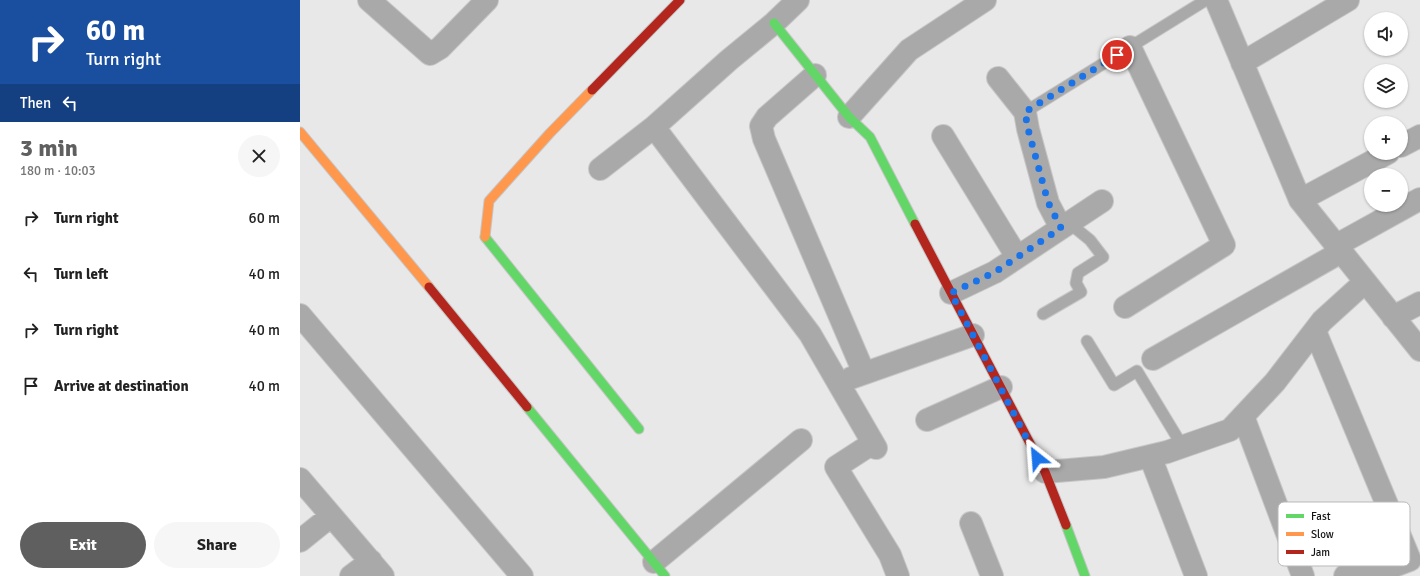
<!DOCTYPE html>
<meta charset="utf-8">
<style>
:root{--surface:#fff;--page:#f6f6f6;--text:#222;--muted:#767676;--accent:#5f5f60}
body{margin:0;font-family:Signika,sans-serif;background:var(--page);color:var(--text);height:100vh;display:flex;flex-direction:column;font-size:15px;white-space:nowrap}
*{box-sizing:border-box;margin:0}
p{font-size:13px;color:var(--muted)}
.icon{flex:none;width:22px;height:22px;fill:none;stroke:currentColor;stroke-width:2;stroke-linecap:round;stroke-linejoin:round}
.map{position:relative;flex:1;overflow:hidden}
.sheet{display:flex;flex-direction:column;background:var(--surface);width:300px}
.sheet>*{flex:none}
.top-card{background:#1a4fa0;color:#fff;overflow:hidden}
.controls{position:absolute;left:1064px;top:12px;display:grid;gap:8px}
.controls a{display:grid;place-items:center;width:44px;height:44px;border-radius:50%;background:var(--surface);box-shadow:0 1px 3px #0004;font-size:20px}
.pin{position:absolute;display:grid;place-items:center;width:34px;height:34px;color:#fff;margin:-17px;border:2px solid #fff;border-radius:50%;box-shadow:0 1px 4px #0007}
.me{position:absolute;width:44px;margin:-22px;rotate:332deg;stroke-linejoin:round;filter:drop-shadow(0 0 3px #0008)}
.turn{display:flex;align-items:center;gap:14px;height:84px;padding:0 20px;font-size:18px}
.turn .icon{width:52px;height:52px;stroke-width:2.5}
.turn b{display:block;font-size:28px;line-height:34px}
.then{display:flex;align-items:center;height:38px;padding:0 20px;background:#0003;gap:8px;font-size:15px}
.round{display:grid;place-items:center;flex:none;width:42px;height:42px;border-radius:21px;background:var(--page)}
.headline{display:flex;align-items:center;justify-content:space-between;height:68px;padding:0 20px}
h1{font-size:24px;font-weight:700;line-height:30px;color:var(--accent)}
.primary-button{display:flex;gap:8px;margin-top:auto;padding:8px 20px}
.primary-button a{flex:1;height:46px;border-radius:24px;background:var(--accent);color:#fff;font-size:16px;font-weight:700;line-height:46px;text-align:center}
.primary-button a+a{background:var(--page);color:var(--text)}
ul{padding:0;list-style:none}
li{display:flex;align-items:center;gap:12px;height:56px;padding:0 20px}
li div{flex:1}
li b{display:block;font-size:15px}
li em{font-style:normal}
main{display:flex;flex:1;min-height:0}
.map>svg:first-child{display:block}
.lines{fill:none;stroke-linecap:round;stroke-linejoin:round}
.lane-casing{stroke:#c6c6c7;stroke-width:13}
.street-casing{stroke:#c6c6c7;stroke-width:24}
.fast-casing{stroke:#c6c6c7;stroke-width:11}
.slow-casing{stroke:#c6c6c7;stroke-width:11}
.jam-casing{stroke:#c6c6c7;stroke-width:11}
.lane{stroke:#a9a9a9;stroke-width:11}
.street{stroke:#a9a9a9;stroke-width:22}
.fast{stroke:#63d668;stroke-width:9}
.slow{stroke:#ff974d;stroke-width:9}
.jam{stroke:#b3261e;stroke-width:9}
.route{stroke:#1a73e8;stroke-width:7;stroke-dasharray:0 12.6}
.key{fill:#fff;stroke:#b9b9b9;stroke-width:1}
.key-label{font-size:11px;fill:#151516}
</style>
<main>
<section class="sheet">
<div class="top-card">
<div class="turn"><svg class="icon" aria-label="right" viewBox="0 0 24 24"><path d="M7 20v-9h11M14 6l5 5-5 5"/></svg><div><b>60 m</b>Turn right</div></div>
<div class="then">Then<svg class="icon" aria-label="left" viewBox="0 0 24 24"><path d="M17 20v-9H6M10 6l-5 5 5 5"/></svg></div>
</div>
<div class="headline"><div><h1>3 min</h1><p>180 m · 10:03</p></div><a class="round"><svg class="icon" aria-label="close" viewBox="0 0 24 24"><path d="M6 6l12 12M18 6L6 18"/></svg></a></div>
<ul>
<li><svg class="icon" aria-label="right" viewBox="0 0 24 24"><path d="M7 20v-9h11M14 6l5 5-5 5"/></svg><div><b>Turn right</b></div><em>60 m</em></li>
<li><svg class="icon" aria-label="left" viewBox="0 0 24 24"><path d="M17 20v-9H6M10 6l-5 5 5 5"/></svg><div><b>Turn left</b></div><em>40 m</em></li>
<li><svg class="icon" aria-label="right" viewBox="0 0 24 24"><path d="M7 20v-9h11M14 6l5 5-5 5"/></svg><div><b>Turn right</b></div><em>40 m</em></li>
<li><svg class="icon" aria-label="arrive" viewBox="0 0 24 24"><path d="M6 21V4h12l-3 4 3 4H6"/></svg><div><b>Arrive at destination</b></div><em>40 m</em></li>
</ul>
<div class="primary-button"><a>Exit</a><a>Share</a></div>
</section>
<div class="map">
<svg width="1120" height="576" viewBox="0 0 1120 576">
<rect width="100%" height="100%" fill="#e8e8e9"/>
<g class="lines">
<defs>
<path id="lane" d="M725,112l181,-112
M743,314l38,-22 -5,-9 2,-10 25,-16 -13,-17 -21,-17
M787,341l27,44 23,-14 46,76"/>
<path id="street" d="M69,0l61,54 10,-6 47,-48
M916,0l84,200 120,150
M942,63l106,-63
M515,75l-48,42 -6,9 3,13 100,234
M698,78l27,34 3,17 20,74 13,25
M549,117l60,-67 76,-50
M354,127l156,207 66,114
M643,136l74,121
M1101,146l19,-10
M300,169l54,-42 75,-67 45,-37 24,-23
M1000,200l88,-47
M1035,246l85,-47
M651,293l44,-21 107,-71
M825,307l99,-62 -94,-198
M0,315l222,261
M1093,317l27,-14
M1015,331l95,229 -32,12 -33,4
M853,359l188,-107
M551,378l122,-43
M943,416l60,160
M627,420l74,-33
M573,443l-37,24 54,88 8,21
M850,456l46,120
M745,472l59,-5 63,-15 63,-22 45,-48 47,-61 43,-39
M0,479l83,97
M671,523l21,53
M0,541l31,-25
M354,562l147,-122
M51,576l20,-15"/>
<path id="fast" d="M474,23l75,94 21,20 45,87
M185,237l154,192
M227,407l138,169
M766,525l19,51"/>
<path id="slow" d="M0,132l129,155
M185,237l4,-36 61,-68 42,-43"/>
<path id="jam" d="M292,90l88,-90
M615,224l130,248 21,53
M129,287l98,120"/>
</defs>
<use href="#lane" class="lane-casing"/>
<use href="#street" class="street-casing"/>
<use href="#fast" class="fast-casing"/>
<use href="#slow" class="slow-casing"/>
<use href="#jam" class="jam-casing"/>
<use href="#lane" class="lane"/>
<use href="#street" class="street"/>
<use href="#fast" class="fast"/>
<use href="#slow" class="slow"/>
<use href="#jam" class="jam"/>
</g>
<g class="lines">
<path class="route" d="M737,458l-86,-165 44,-21 66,-44 -13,-26 -20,-73 -3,-17 92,-57"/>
</g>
<rect x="978" y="502" width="132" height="64" rx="6" class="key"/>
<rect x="986" y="514" width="18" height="4" fill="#63d668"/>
<rect x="986" y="532" width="18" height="4" fill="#ff974d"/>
<rect x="986" y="550" width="18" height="4" fill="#b3261e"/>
<g class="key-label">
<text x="1011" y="520">Fast</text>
<text x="1011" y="538">Slow</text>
<text x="1011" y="556">Jam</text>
</g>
</svg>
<div class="controls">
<a><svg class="icon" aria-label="sound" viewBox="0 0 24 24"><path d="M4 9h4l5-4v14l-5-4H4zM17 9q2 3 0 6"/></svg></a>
<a><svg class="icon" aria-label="layers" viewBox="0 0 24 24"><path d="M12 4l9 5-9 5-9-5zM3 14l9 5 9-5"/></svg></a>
<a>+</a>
<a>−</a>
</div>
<div class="pin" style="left:817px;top:55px;background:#d93025"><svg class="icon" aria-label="arrive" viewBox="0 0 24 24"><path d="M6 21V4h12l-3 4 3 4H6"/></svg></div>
<svg class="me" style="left:737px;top:458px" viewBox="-20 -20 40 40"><path d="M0-17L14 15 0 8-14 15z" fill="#1a73e8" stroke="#fff" stroke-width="4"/></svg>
</div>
</main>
